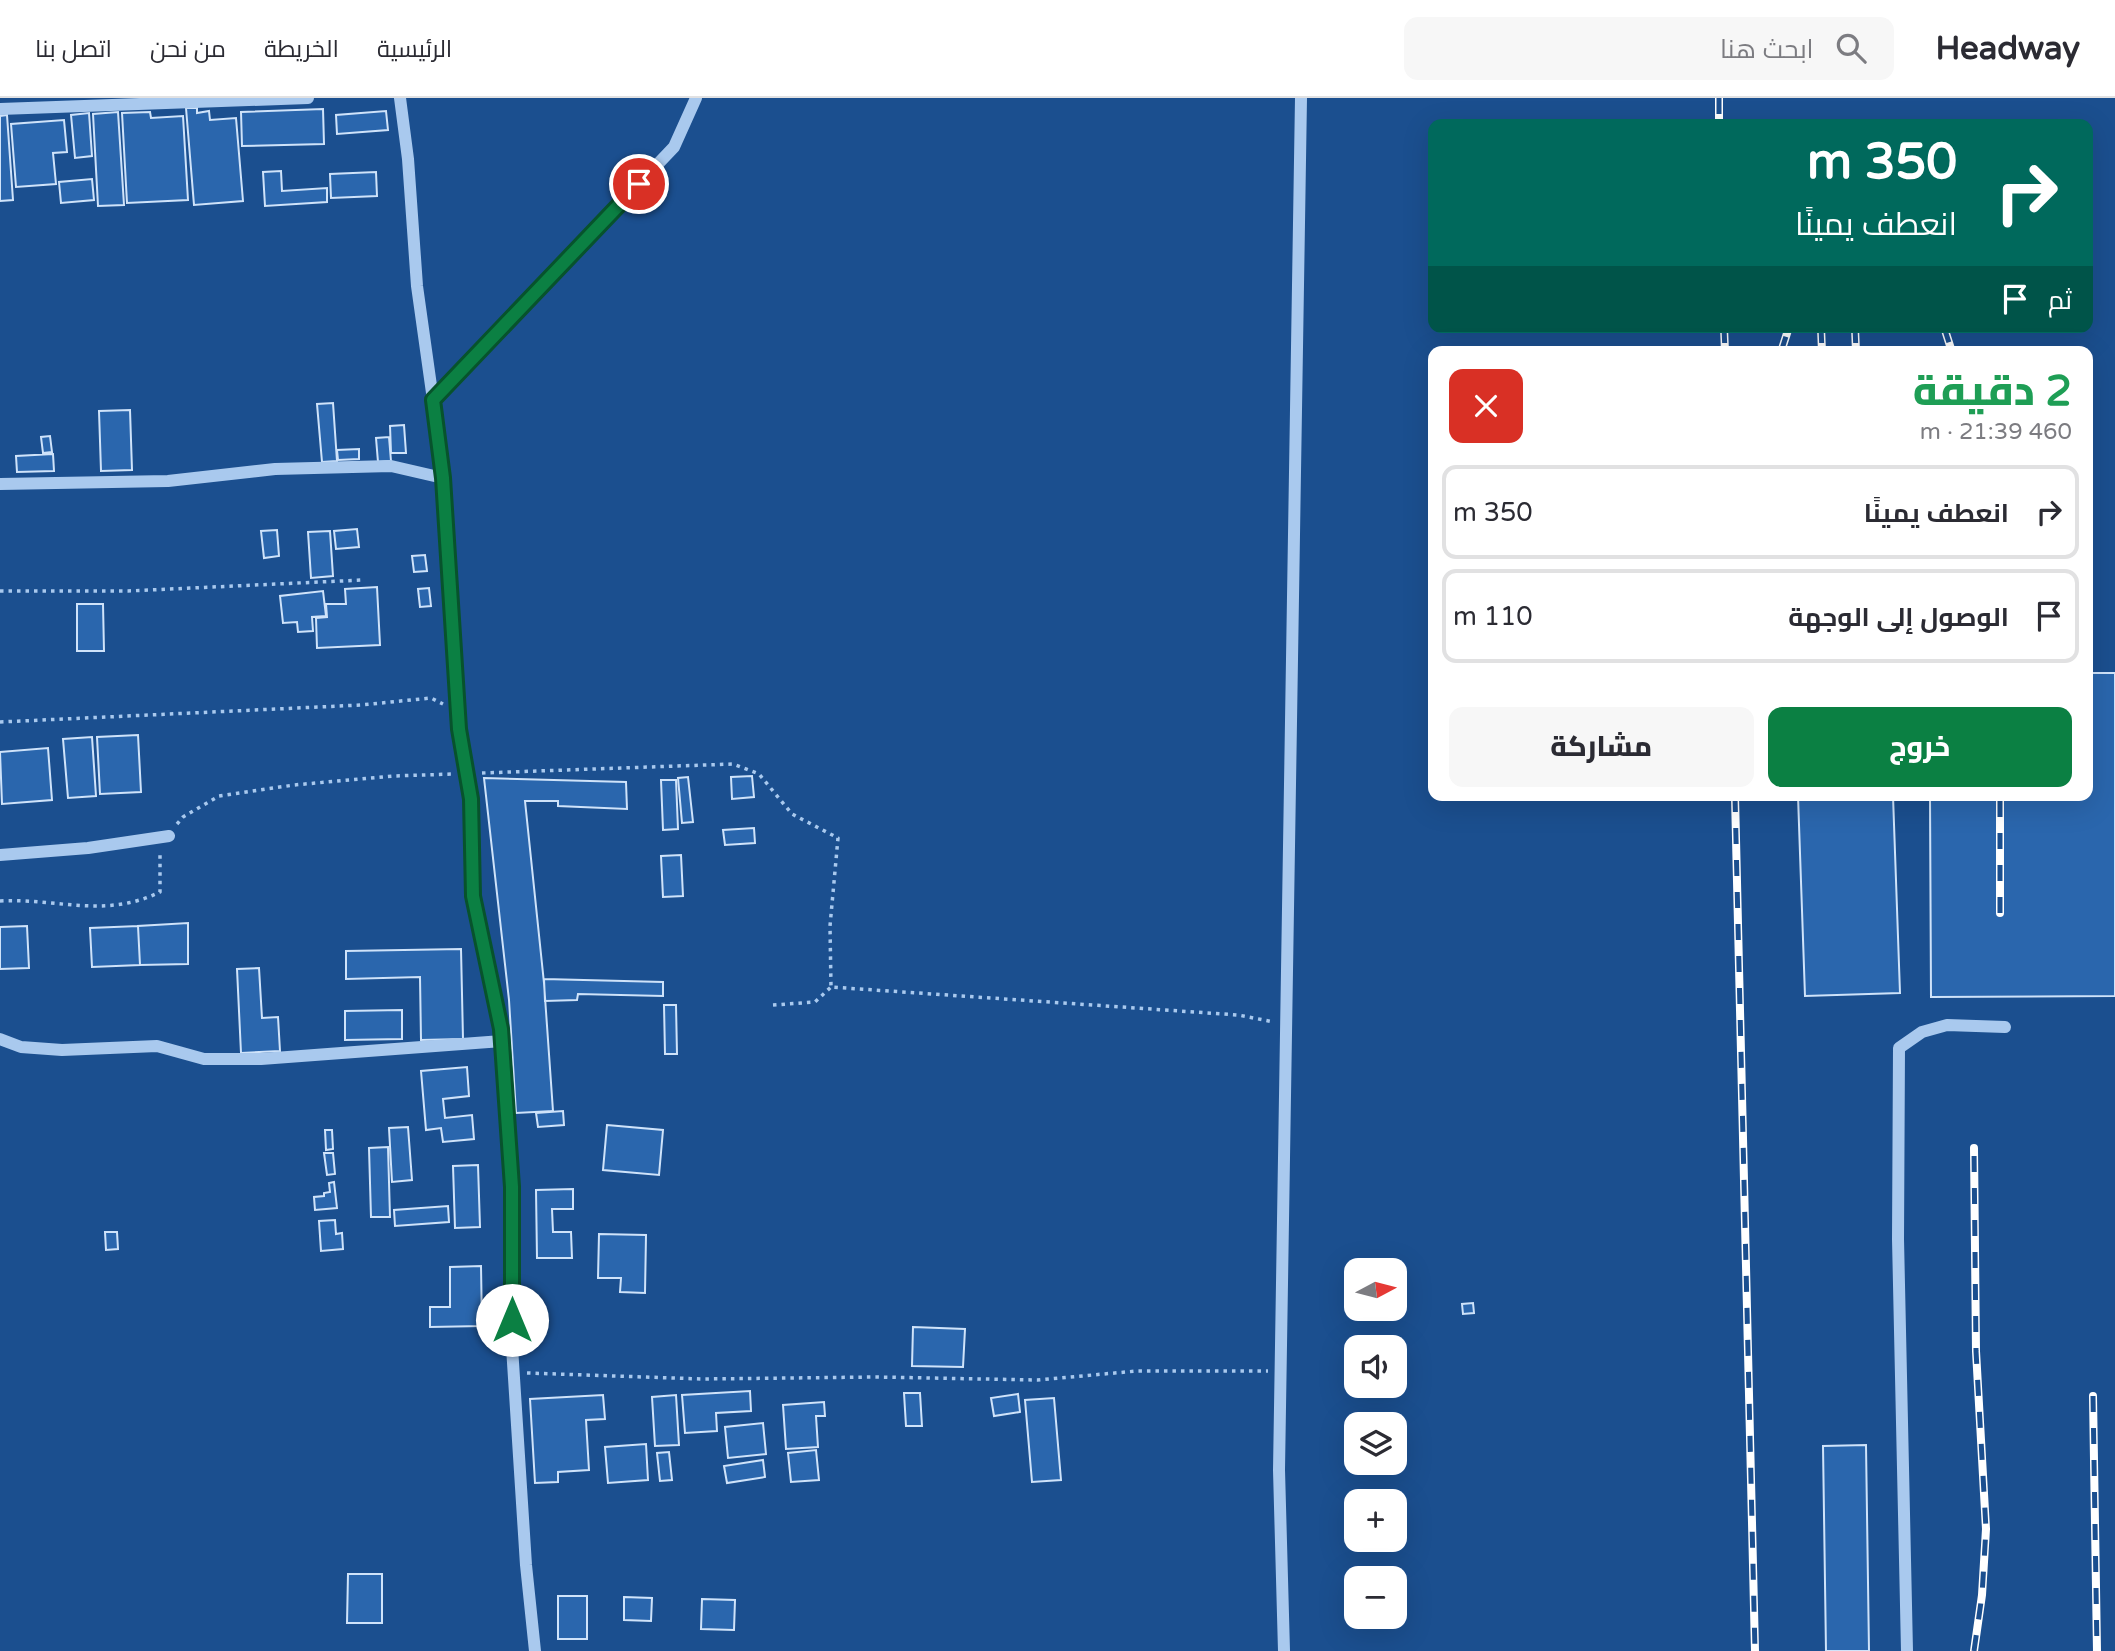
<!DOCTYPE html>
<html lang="ar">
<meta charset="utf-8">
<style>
:root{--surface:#fff;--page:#f7f7f7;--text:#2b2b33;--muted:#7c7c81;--line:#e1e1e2;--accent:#0b8043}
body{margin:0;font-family:"Varela Round",Cairo,sans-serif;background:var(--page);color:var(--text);direction:rtl;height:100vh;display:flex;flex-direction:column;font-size:26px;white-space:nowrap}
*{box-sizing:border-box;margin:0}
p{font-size:23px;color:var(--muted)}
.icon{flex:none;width:38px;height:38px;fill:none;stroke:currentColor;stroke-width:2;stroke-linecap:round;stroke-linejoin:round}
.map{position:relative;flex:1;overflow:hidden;direction:ltr}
.sheet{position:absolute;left:1428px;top:248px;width:665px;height:455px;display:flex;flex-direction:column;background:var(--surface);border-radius:14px;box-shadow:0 7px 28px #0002;direction:rtl}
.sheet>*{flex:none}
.hud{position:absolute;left:1428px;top:21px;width:665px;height:214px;border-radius:14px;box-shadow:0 7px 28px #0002;direction:rtl;background:#00695c;color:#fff;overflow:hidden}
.needle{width:46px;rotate:83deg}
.fabs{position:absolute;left:1344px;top:1160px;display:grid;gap:14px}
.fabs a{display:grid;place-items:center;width:63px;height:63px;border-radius:14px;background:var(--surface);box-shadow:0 7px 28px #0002;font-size:35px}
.pin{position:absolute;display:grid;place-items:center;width:60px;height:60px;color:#fff;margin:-30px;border:4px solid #fff;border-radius:50%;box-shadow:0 2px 7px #0007}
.me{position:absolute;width:77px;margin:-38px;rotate:0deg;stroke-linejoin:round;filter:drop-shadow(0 0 5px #0008)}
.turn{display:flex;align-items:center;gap:24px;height:147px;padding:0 21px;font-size:32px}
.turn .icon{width:91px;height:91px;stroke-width:2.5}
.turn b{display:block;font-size:49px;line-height:60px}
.then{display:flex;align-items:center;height:66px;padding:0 21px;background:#0003;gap:14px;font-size:26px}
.round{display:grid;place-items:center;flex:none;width:74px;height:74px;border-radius:14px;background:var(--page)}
.headline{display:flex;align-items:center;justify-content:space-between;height:119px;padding:0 21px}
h1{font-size:42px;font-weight:800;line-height:52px;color:#1e9e55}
.action{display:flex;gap:14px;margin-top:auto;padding:14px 21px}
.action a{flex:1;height:80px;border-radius:14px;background:var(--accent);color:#fff;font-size:28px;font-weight:800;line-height:80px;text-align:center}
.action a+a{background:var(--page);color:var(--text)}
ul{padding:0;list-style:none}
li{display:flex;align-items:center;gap:21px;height:94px;margin:0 14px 10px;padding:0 7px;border:4px solid var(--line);border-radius:14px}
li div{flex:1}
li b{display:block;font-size:26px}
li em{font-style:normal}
header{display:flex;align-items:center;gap:42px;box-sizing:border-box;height:98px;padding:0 35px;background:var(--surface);border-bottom:2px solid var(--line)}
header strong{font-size:33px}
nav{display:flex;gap:38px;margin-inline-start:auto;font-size:24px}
.search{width:490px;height:63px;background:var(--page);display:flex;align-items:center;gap:18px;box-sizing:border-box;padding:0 24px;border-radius:14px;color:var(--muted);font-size:26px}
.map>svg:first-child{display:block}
.building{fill:#2a66ad;stroke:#cfe3fa;stroke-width:2}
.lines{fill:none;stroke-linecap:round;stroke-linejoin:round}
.path{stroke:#a9c9ee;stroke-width:3.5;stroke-dasharray:3.5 5;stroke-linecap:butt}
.minor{stroke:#a9c9ee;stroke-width:12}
.rail-casing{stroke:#fff;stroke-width:8}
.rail{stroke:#1b4f8f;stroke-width:5;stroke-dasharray:16;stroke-linecap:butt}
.route-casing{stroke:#07532c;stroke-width:18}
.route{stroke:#0b8043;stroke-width:12}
</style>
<header>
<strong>Headway</strong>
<div class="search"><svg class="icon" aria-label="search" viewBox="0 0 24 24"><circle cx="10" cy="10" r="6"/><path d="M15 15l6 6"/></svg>ابحث هنا</div>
<nav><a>الرئيسية</a><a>الخريطة</a><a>من نحن</a><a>اتصل بنا</a></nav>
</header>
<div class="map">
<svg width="2115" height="1553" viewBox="0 0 2115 1553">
<rect width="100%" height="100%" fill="#1b4f8f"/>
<path class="building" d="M186,10h11v5l12,-2 1,9 26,-2 7,83 -49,4z
M323,11l1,35 -82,2 -1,-34z
M386,13l2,19 -51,4 -1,-19z
M118,14l6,93 -26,1 -5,-92z
M150,14l1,6 32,-2 5,84 -61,3 -5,-90z
M89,15l3,43 -17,2 -4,-43z
M7,17l6,85 -13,1v-85z
M64,22l3,32 -14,1 3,31 -40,3 -5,-63z
M281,73l1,20 45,-3v14l-62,4 -2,-34z
M376,74l1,24 -46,2 -1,-24z
M92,81l2,21 -33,3 -2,-21z
M333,305l4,58 -15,1 -5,-58z
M130,312l2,60 -31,1 -2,-60z
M404,327l2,28h-15l-1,-27z
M50,338l2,16 -9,1 -2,-16z
M389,339l2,24 -13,1 -2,-24z
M359,351v10l-21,1 -1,-10z
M53,356l1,17 -37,1 -1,-16z
M357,431l2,18 -23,2 -2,-18z
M277,432l2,26 -15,2 -3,-27z
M330,433l3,45 -22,2 -3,-46z
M425,457l2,16 -13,1 -2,-16z
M377,489l3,58 -63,3 -1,-30 11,-1 -1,-13h20l-1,-15z
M429,490l2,18 -11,1 -2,-18z
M323,493l3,25 -14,1 1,14 -15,1 -1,-10 -14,1 -3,-27z
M77,506h26l1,47h-27z
M2088,575h27v323l-184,1 -1,-201h158z
M138,637l3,57 -41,2 -3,-57z
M92,639l4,59 -28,2 -5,-59z
M48,650l4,52 -50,4 -2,-52z
M752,678l2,21 -22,2 -1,-22z
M688,679l5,45 -11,1 -4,-45z
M484,680l142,4 1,27 -69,-3v-5h-33l19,182 9,128 -37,2 -7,-113z
M661,682h15l2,49 -15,1z
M1798,698h95l7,197 -95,3z
M754,730l1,15 -30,2 -2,-15z
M681,757l2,41 -20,1 -2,-41z
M188,825v41l-48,1 -2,-39z
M27,828l2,42 -29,1v-42z
M138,828l2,39 -48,2 -2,-39z
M461,851l2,90 -42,1 -1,-63 -74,2v-28z
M259,870l3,50 16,-1 2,34 -39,2 -4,-84z
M544,881l119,3v14l-85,-2 -1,6 -32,1z
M664,907h12l1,49h-12z
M402,912v29l-57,1v-29z
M467,969l2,29 -26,3 2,19 27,-3 2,24 -31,3 -2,-14 -15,2 -5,-59z
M563,1013l1,14 -26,2 -2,-14z
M607,1027l56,5 -4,45 -56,-5z
M408,1029l4,53 -20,2 -3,-54z
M325,1032h7l1,19 -7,1z
M388,1049l2,70h-19l-2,-69z
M324,1055h9l2,21 -8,1z
M478,1067l2,62 -25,1 -2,-62z
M334,1084l3,26 -22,2 -1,-13 10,-1v-3l6,-1 -1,-9z
M573,1091v20h-21l1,23h18l1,26h-35l-1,-68z
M448,1108l1,16 -54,4 -1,-16z
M335,1122l1,14 6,-1 1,16 -22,2 -2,-30z
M105,1134h12l1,17 -12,1z
M599,1136l47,1 -1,58 -25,-1 1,-14h-23z
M481,1168l1,60 -52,1v-20h20v-40z
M1473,1205l1,10 -11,1 -1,-10z
M913,1229l52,2 -2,38 -51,-1z
M750,1293l1,20 -35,2 1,18 -32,2 -3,-38z
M904,1295h16l2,33h-16z
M1018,1296l2,18 -26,4 -3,-18z
M603,1297l2,24 -19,1 3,50 -31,2v10l-23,1 -5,-84z
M676,1297l3,50 -24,1 -3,-49z
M1054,1300l7,82 -29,2 -7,-82z
M824,1304l1,14h-9l2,31 -32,2 -3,-44z
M763,1325l3,31 -38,4 -3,-31z
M646,1346l2,36 -40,3 -3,-36z
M1866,1347l3,206h-43l-3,-205z
M816,1352l3,30 -28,2 -3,-29z
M669,1354l3,28 -12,1 -3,-28z
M763,1362l2,17 -38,6 -3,-17z
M348,1476h34v49h-35z
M558,1498h29v43h-29z
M624,1499l28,1 -1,23 -27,-1z
M702,1501l33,1 -1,30 -33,-1z"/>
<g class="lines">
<path class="path" d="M0,493h128l234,-11
M0,624l361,-17 70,-7 12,6
M482,675l251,-9 26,10 33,40 46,24 -8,88 1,61 407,28 36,7
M177,726l6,-7 36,-21 75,-11 99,-9 60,-2
M0,803c57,-3 105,18 160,-9v-41
M773,907l42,-3 16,-15
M527,1275l175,6 175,-2 160,3 100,-9h131"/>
<path class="minor" d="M400,0l8,61 9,127 16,114
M0,11l308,-11
M0,386l168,-3 107,-12 116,-3 52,12
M0,757l88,-7 81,-12
M0,941l21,8 41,3 95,-4 47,13h57l241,-18
M535,1553l-9,-86 -14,-218v-160l-11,-158 -28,-133 -2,-97 -12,-70 -16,-251 -10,-78 241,-253 22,-49
M1284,1553l-5,-181 22,-1372
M1907,1553l-9,-412 1,-191 23,-16 25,-7 58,2"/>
<defs>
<path id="rail" d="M1719,0v26
M1724,229l1,25
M1821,229l1,25
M1855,229l1,25
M1944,229l8,25
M1781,254l8,-25
M1735,698l20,855
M2000,815v-117
M2093,1298l4,255
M1974,1553l8,-56 4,-66 -10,-178 -2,-203"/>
</defs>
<use href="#rail" class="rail-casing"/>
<use href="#rail" class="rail"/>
</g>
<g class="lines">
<defs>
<path id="route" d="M512,1222v-133l-11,-158 -28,-133 -2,-97 -12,-70 -16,-251 -10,-78 206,-216"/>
</defs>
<use href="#route" class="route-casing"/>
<use href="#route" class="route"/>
</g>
</svg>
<div class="fabs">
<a><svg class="needle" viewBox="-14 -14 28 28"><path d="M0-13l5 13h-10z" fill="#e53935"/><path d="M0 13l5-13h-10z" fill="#7c7c81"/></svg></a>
<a><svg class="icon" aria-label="sound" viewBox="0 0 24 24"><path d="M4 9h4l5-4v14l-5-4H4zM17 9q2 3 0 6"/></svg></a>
<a><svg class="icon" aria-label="layers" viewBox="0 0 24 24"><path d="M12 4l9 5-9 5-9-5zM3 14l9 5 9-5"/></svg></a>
<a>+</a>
<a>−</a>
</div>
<div class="pin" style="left:639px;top:86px;background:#d93025"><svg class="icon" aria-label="arrive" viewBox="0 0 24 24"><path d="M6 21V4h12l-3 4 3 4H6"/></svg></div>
<svg class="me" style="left:512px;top:1222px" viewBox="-20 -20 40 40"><circle r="19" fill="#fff"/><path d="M0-13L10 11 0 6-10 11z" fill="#0b8043"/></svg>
<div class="hud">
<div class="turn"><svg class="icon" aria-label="right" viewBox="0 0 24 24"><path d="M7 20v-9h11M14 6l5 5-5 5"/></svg><div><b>350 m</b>انعطف يمينًا</div></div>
<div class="then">ثم<svg class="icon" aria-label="arrive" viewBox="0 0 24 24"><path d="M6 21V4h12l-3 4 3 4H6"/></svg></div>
</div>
<section class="sheet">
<div class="headline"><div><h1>2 دقيقة</h1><p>460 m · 21:39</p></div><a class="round" style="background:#d93025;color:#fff"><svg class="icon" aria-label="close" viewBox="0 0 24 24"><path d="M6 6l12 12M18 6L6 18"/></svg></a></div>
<ul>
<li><svg class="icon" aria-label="right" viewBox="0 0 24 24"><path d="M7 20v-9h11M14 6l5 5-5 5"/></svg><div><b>انعطف يمينًا</b></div><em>350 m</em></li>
<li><svg class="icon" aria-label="arrive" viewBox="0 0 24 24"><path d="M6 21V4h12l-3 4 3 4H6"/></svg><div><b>الوصول إلى الوجهة</b></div><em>110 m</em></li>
</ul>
<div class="action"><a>خروج</a><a>مشاركة</a></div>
</section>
</div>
